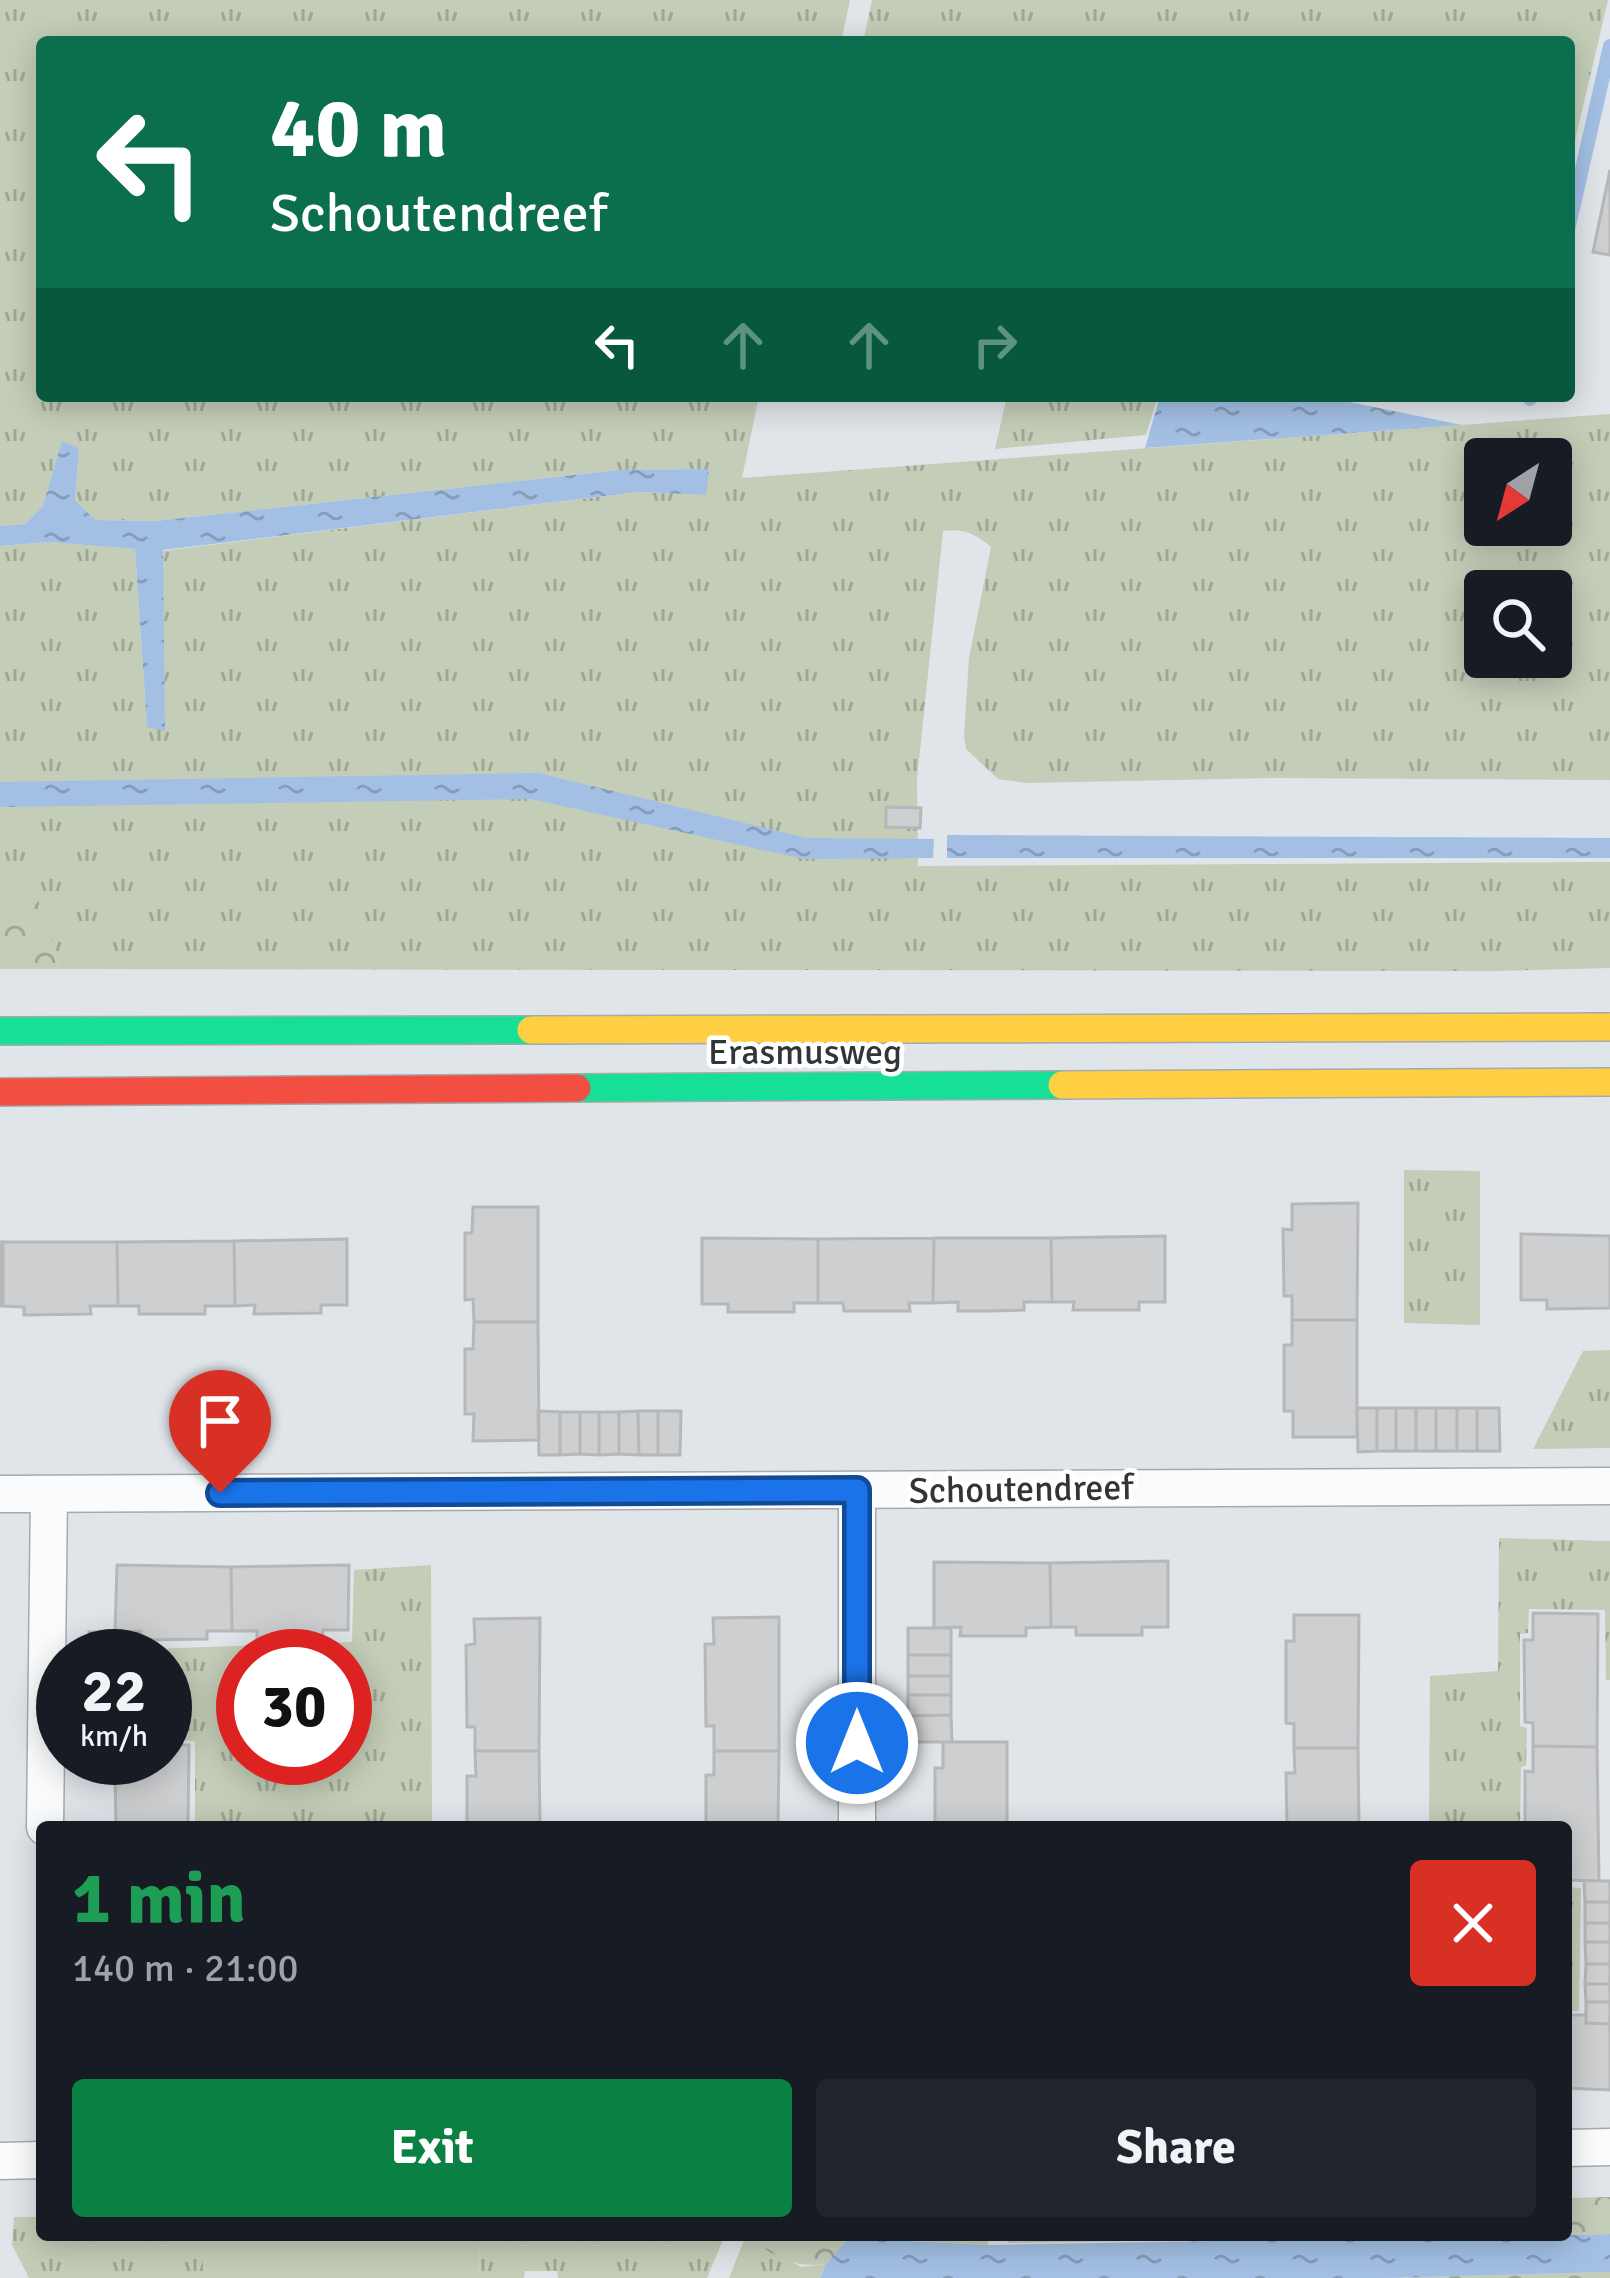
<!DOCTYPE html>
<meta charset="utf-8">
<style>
:root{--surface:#171b24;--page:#20242c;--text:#f1f3f6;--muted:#9ea1a6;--accent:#0b8043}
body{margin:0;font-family:Signika,sans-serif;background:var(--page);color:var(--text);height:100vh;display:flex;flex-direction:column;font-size:45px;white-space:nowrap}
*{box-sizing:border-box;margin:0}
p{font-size:39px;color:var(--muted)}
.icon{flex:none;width:66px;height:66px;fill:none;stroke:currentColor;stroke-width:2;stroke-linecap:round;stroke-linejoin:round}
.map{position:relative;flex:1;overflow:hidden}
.side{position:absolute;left:36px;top:1821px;width:1536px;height:420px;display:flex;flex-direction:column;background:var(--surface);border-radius:12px;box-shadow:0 6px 30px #0003}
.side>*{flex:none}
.top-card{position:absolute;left:36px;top:36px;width:1539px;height:366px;border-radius:12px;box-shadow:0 6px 30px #0003;background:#0b6e4f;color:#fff;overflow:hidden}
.needle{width:78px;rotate:216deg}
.fabs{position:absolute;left:1464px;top:438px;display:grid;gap:24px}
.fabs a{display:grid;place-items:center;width:108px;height:108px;border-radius:12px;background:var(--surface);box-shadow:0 6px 30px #0003;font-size:60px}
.speed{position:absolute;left:36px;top:1629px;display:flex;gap:24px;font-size:60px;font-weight:700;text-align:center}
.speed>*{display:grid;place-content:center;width:156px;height:156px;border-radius:50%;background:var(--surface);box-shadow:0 6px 30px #0003;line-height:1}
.speed small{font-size:30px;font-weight:400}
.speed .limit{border:18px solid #d22;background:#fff;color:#111}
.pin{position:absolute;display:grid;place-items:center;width:102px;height:102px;color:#fff;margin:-123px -51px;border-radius:50% 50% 50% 0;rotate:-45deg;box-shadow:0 0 12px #0007}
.pin .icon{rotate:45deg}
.me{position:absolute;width:132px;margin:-66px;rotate:0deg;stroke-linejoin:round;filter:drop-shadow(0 0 9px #0008)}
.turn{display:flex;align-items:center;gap:42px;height:252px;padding:0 36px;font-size:54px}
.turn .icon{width:156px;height:156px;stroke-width:2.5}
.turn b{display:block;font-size:84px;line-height:102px}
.lanes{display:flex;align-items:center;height:114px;padding:0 36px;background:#0003;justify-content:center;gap:60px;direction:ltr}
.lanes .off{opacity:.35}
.round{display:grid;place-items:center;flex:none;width:126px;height:126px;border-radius:12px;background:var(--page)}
.head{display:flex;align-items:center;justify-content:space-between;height:204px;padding:0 36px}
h1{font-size:72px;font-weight:800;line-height:90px;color:#1e9e55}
.action{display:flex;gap:24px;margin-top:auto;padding:24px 36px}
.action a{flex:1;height:138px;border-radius:12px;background:var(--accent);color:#fff;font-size:48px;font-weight:800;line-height:138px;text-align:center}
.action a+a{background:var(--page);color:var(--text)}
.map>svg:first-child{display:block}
.grass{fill:url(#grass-tufts);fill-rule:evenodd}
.forest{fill:url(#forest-crowns)}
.garden{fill:#c3cdb7}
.water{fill:url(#water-ripples)}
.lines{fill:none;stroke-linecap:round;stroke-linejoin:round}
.stream{stroke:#a3c0e4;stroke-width:14}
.building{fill:#cecfd0;stroke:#b6b7b8;stroke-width:3}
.street-casing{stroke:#a6aaad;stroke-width:39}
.fast-casing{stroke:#a6aaad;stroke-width:30}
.slow-casing{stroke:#a6aaad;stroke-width:30}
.jam-casing{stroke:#a6aaad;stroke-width:30}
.street{stroke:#fafbfc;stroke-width:36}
.fast{stroke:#16e098;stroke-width:27}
.slow{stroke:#ffcf43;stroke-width:27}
.jam{stroke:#f24e42;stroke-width:27}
.route-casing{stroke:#114b97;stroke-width:30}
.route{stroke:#1a73e8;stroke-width:21}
.labels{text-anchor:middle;stroke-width:9;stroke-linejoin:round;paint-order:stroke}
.street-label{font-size:36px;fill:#313538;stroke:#fff}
</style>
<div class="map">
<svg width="1610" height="2278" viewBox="0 0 1610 2278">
<defs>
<pattern id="grass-tufts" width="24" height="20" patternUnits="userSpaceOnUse" patternTransform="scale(3)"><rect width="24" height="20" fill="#c3cdb7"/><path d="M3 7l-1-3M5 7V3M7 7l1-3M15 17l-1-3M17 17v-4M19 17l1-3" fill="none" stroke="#9fa796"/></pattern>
<pattern id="forest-crowns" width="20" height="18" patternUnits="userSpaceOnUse" patternTransform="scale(3)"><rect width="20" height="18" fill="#c3cdb7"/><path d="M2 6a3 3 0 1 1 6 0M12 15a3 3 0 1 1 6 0" fill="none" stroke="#9fa796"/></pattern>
<pattern id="water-ripples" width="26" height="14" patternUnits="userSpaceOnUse" patternTransform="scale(3)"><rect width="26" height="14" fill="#a3c0e4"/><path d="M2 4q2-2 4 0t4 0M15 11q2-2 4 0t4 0" fill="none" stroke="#859dba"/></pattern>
</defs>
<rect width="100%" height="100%" fill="#e0e5ea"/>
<path class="grass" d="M0,0h850l-9,42h-799v354h717l-17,82 868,-64v366l-337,-2 -247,5 -28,-4 -32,-30 -2,-12 5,-79 22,-111c-15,-13 -28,-19 -48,-16l-26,248 1,87 692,-4v106l-113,3 -1439,-2 -10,-45 -17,-39 -31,4v-343l49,-4 86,7 12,177 17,4 -2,-179 476,-59 67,3 3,-26 -89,1 -464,51 -61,-1 -19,-20 4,-52 -16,-6 -20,64 -18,18 -25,2zM1485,459h66v66h-66zM1485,591h66v66h-66z
M872,0h736l-39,166v-124h-706z
M1007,396h151l-12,39 -151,14z
M1404,1170l76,1v154l-76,-2z
M1610,1350v98l-77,1 50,-98z
M1499,1538l111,3v139h-4l-1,-70 -76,-1 -1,24 -8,1v92l7,2 -1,38 -5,1 -1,60h-91l1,-151 68,-5z
M431,1565l1,262h-237v-86l-30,-1v-84h-15v-7l202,-7 2,-72zM243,1656h102v102h-102z
M1566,1887l15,1 -2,123h-13z
M14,2217h28v18h683l-18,43h-149l-1,-7h-32l-1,7h-45l1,-39 -277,2v37h-174l-17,-33z
M746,2235h9l1,8 45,24 25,-3 -6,14h-91z"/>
<path class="forest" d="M31,884l17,40 10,45h-58v-80z
M1610,2197v37h-44v-36z
M755,2235h232l1,10 -138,-7 -24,26c-30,3 -46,-4 -70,-21z
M1007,2235h511l-510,8z
M1610,2272v6h-226z"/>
<path class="garden" d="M480,2238l-1,40h-276v-38z"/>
<path class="water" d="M1160,396h160l142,29 -317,23z
M62,441l17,7 -4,52 20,20 60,1 464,-51 90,-1 -3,26 -68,-3 -475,58 2,181 -18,-4 -12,-178 -86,-7 -49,4v-20l25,-2 18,-18z
M538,773l269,65 127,1 -1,19 -129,1 -273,-60 -531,8v-25z
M947,835l663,3v20h-663z
M1610,2234v38l-226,6h-564l6,-14 23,-26 139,7z"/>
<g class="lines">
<path class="stream" d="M1569,226l41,-180
M1530,399v-3"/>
</g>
<path class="building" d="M1610,170v85l-17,-3z
M886,807l35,1 -1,20 -34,-1z
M1358,1203l-1,117h-65v-24h-8l-1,-67 9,1v-26z
M473,1207h65v115h-64l-1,-23 -8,1v-67h7z
M1521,1234l89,2v72l-63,1v-9h-26z
M1165,1236v66h-26v8h-66l1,-8h-22l-1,-64z
M702,1238l116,1v64h-24v9h-66v-8h-26z
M934,1238h117l1,64h-28v8l-33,1h-33v-9l-25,1z
M934,1238l-1,65h-24l1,8h-66l-1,-8h-25v-64z
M347,1239v66h-26v8l-67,1 1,-9 -20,1 -1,-65z
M234,1241l1,65h-30v8h-66v-8h-21l-1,-64z
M0,1242h3v64h-3z
M3,1242h114l1,64h-28l1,8 -67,1v-8l-21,-1z
M1292,1320h65v117h-64v-26h-9v-66h8z
M474,1322h64l1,118 -66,1 1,-27h-9v-65h8z
M1357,1408h20v43l-19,1z
M1377,1408h19v43h-19z
M1396,1408h20v43h-20z
M1416,1408h20v43h-20z
M1436,1408h21v43h-21z
M1457,1408h20v43h-20z
M1477,1408h22l1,43h-23z
M538,1411l22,1v43h-21z
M638,1411l1,44 -20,-1v-42z
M638,1411h20v44h-19z
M658,1411h23l-1,44h-22z
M560,1412h20v42l-20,1z
M580,1412h19v43l-19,-1z
M599,1412h20v42l-20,1z
M1168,1561v66h-26v8h-66v-8h-25l-1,-64z
M934,1562l116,1 1,64 -25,1v8h-66l1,-9 -27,1z
M117,1565l114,2 1,64h-25v8l-66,1v-9l-26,1z
M349,1565l-1,65h-25l-1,8 -65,1v-8h-25l-1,-64z
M1533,1613l65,1 -1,133 -64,-1v-23l-8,-1 -1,-82h9z
M1294,1615h65l-1,133h-64v-24l-8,-1v-82h8z
M779,1617v134h-65v-25h-8l-1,-82h9l-1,-26z
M540,1618l-1,133h-64v-24h-8l-1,-82 9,-1 -1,-25z
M908,1628h43v27h-43z
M89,1632h43v24h-43z
M908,1655h43v21h-43z
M908,1676h43v19h-43z
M908,1695h43v20l-43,1z
M951,1715l1,27h-44v-26z
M943,1742h64v85h-72v-59h8z
M165,1745h24l-1,82h-72l-1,-55h9v-14h41z
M1533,1746l64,1 2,134 -33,-1v-53h-41v-56l8,1z
M1294,1748h64l1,79h-72l-1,-54h9z
M475,1751h64l1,76h-73v-51h9z
M714,1751h65l-1,76h-72v-52h8z
M1584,1881h26v21h-25z
M1585,1902h25v21h-25z
M1585,1923h25v19h-25z
M1585,1942h25v22h-24z
M1586,1964h24v20h-25z
M1585,1984h25v18h-24z
M1586,2002h24v22l-24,-1z
M1566,2015h20v8l24,1v66l-44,-2z"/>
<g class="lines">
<defs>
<path id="street" d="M857,1490v337
M0,1494l1610,-8
M45,1827l4,-333
M1566,2148l44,-1
M0,2161l42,-1"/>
<path id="fast" d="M0,1031l531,-1
M577,1088l485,-3"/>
<path id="slow" d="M531,1030l1079,-3
M1062,1085l548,-3"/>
<path id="jam" d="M0,1092l577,-4"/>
</defs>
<use href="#street" class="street-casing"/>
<use href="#fast" class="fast-casing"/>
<use href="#slow" class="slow-casing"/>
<use href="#jam" class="jam-casing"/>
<use href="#street" class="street"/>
<use href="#fast" class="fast"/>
<use href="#slow" class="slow"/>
<use href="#jam" class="jam"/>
</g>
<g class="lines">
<defs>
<path id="route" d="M220,1493l637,-3v253"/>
</defs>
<use href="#route" class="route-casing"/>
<use href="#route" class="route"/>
</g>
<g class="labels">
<g class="street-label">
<text x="805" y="1064">Erasmusweg</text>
<text transform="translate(1021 1488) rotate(-1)" y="13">Schoutendreef</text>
</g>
</g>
</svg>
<div class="fabs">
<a><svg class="needle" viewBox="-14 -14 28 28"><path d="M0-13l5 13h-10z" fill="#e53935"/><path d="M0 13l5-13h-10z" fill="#9ea1a6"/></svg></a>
<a><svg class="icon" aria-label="search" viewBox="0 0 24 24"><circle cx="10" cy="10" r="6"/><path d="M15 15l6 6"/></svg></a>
</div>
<div class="speed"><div>22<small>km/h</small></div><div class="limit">30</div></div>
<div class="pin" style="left:220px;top:1493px;background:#d93025"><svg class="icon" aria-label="arrive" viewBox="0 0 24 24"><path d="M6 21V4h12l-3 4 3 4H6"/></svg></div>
<svg class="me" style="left:857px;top:1743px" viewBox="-20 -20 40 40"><circle r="17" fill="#1a73e8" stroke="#fff" stroke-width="3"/><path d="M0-11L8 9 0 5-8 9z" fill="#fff"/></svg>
<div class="top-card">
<div class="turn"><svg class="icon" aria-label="left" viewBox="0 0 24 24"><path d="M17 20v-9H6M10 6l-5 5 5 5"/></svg><div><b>40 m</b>Schoutendreef</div></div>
<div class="lanes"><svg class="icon" aria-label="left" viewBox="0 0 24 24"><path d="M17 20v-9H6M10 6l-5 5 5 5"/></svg><svg class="icon off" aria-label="ahead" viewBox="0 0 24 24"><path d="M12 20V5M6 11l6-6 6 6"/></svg><svg class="icon off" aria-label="ahead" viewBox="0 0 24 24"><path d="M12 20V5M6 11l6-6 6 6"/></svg><svg class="icon off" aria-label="right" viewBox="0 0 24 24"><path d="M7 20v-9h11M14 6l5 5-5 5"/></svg></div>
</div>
<section class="side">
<div class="head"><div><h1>1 min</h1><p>140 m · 21:00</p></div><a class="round" style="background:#d93025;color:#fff"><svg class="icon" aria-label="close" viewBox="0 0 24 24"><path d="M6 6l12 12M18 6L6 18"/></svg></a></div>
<div class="action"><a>Exit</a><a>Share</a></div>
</section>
</div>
